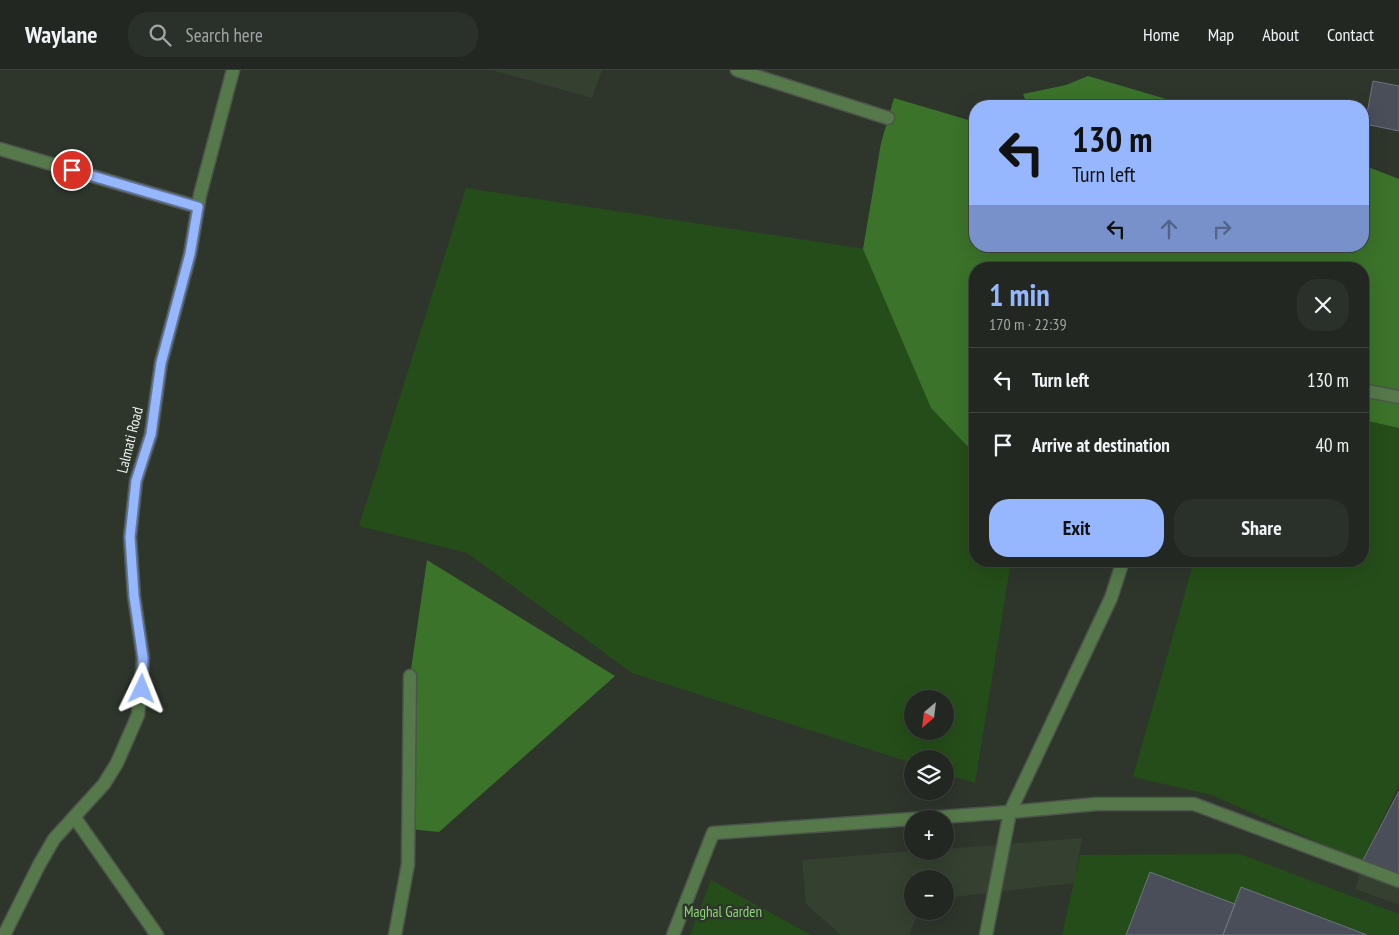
<!DOCTYPE html>
<meta charset="utf-8">
<style>
:root{--surface:#222821;--page:#2a302a;--text:#f1f3f6;--muted:#a2a6a5;--line:#3f443f;--accent:#96b6fd}
body{margin:0;font-family:"PT Sans Narrow",sans-serif;background:var(--page);color:var(--text);height:100vh;display:flex;flex-direction:column;font-size:19px;white-space:nowrap}
*{box-sizing:border-box;margin:0}
p{font-size:16px;color:var(--muted)}
.icon{flex:none;width:28px;height:28px;fill:none;stroke:currentColor;stroke-width:2;stroke-linecap:round;stroke-linejoin:round}
.map{position:relative;flex:1;overflow:hidden}
.details{position:absolute;left:969px;top:192px;width:400px;height:305px;display:flex;flex-direction:column;background:var(--surface);border-radius:20px;box-shadow:0 5px 20px #0002,0 0 0 1px var(--line)}
.details>*{flex:none}
.hud{position:absolute;left:969px;top:30px;width:400px;height:152px;border-radius:20px;box-shadow:0 5px 20px #0002,0 0 0 1px var(--line);background:#96b6fd;color:#111;overflow:hidden}
.needle{width:32px;rotate:208deg}
.controls{position:absolute;left:904px;top:620px;display:grid;gap:10px}
.controls a{display:grid;place-items:center;width:50px;height:50px;border-radius:50%;background:var(--surface);box-shadow:0 5px 20px #0002,0 0 0 1px var(--line);font-size:25px}
.pin{position:absolute;display:grid;place-items:center;width:42px;height:42px;color:#fff;margin:-21px;border:2px solid #fff;border-radius:50%;box-shadow:0 1px 5px #0007}
.me{position:absolute;width:55px;margin:-28px;rotate:2deg;stroke-linejoin:round;filter:drop-shadow(0 0 4px #0008)}
.turn{display:flex;align-items:center;gap:18px;height:105px;padding:0 20px;font-size:22px}
.turn .icon{width:65px;height:65px;stroke-width:2.5}
.turn b{display:block;font-size:35px;line-height:42px}
.lanes{display:flex;align-items:center;height:48px;padding:0 20px;background:#0003;justify-content:center;gap:25px;direction:ltr}
.lanes .off{opacity:.35}
.round{display:grid;place-items:center;flex:none;width:52px;height:52px;border-radius:20px;background:var(--page)}
.headline{display:flex;align-items:center;justify-content:space-between;height:85px;padding:0 20px}
h1{font-size:30px;font-weight:700;line-height:38px;color:var(--accent)}
.action{display:flex;gap:10px;margin-top:auto;padding:10px 20px}
.action a{flex:1;height:58px;border-radius:20px;background:var(--accent);color:#111;font-size:20px;font-weight:700;line-height:58px;text-align:center}
.action a+a{background:var(--page);color:var(--text)}
ul{padding:0;list-style:none}
li{display:flex;align-items:center;gap:15px;height:65px;padding:0 20px;border-top:1px solid var(--line)}
li div{flex:1}
li b{display:block;font-size:19px}
li em{font-style:normal}
header{display:flex;align-items:center;gap:30px;box-sizing:border-box;height:70px;padding:0 25px;background:var(--surface);border-bottom:1px solid var(--line)}
header strong{font-size:24px}
nav{display:flex;gap:28px;margin-inline-start:auto;font-size:18px}
.search{width:350px;height:45px;background:var(--page);display:flex;align-items:center;gap:12px;box-sizing:border-box;padding:0 18px;border-radius:20px;color:var(--muted);font-size:19px}
.map>svg:first-child{display:block}
.built{fill:#344030}
.green{fill:#254d19;fill-rule:evenodd}
.forest{fill:#3b732a}
.building{fill:#494e59;stroke:#6d737f}
.lines{fill:none;stroke-linecap:round;stroke-linejoin:round}
.minor-casing{stroke:#4d544b;stroke-width:15}
.minor{stroke:#55794b;stroke-width:12}
.route-casing{stroke:#6276a4;stroke-width:12}
.route{stroke:#96b6fd;stroke-width:9}
.labels{text-anchor:middle;stroke-width:5;stroke-linejoin:round;paint-order:stroke}
.street-label{font-size:15px;fill:#eef3ed;stroke:#2e362c}
.park-label{font-size:15px;fill:#8ad675;stroke:#2e362c}
</style>
<header>
<strong>Waylane</strong>
<div class="search"><svg class="icon" aria-label="search" viewBox="0 0 24 24"><circle cx="10" cy="10" r="6"/><path d="M15 15l6 6"/></svg>Search here</div>
<nav><a>Home</a><a>Map</a><a>About</a><a>Contact</a></nav>
</header>
<div class="map">
<svg width="1399" height="865" viewBox="0 0 1399 865">
<rect width="100%" height="100%" fill="#2e362c"/>
<path class="built" d="M492,0h110l-10,28z
M1399,721v114l-43,-16 6,-27z
M1082,768l-8,45 -129,15v-19h-33v32h7l-10,24h-68l-35,-31 -4,-44 112,-9h31v-2z"/>
<path class="green" d="M466,118l529,81h-20v292h36l-36,222 -30,-9v-15h-33v4l-280,-90 -165,-120 -108,-27zM912,629h33v32h-33z
M1363,350l36,8v357l-37,77 -150,-67 -79,-18 61,-216h168z
M1240,784l159,60v21h-337l18,-80z
M711,810l100,55h-121z"/>
<path class="forest" d="M1088,6l102,30h-162l-5,-12 43,-9z
M894,28l81,24v124h387l1,-81 36,14v249l-36,-8 -1,-151h-387v185l-44,-46 -68,-159 18,-106z
M427,490l188,116 -176,156 -30,-3 1,-153z
M1158,491h36l-2,7z"/>
<path class="building" d="M1373,11l26,5v45l-34,-7z
M1399,721v90l-37,-19z
M1150,802l85,32 -12,31h-97z
M1241,817l126,48h-144z"/>
<g class="lines">
<defs>
<path id="minor" d="M737,0l151,48
M0,79l198,58
M1362,320l37,7
M1010,742l86,-8h98l205,77
M1010,742l101,-214 12,-37
M75,748l82,117
M913,749l97,-7 -24,123
M4,865l35,-70 15,-26 50,-55 13,-21 21,-48 5,-57 -9,-62 -4,-59 6,-56 15,-47 10,-71 29,-109 10,-59 33,-125
M395,865l13,-71 2,-188
M673,865l40,-102 199,-14"/>
</defs>
<use href="#minor" class="minor-casing"/>
<use href="#minor" class="minor"/>
</g>
<g class="lines">
<defs>
<path id="route" d="M72,100l126,37 -8,47 -29,109 -10,71 -15,47 -6,56 4,59 9,62 -1,31"/>
</defs>
<use href="#route" class="route-casing"/>
<use href="#route" class="route"/>
</g>
<g class="labels">
<g class="street-label">
<text transform="translate(130 370) rotate(-76)" y="5">Lalmati Road</text>
</g>
<g class="park-label">
<text x="723" y="847">Maghal Garden</text>
</g>
</g>
</svg>
<div class="controls">
<a><svg class="needle" viewBox="-14 -14 28 28"><path d="M0-13l5 13h-10z" fill="#e53935"/><path d="M0 13l5-13h-10z" fill="#a2a6a5"/></svg></a>
<a><svg class="icon" aria-label="layers" viewBox="0 0 24 24"><path d="M12 4l9 5-9 5-9-5zM3 14l9 5 9-5"/></svg></a>
<a>+</a>
<a>−</a>
</div>
<div class="pin" style="left:72px;top:100px;background:#d93025"><svg class="icon" aria-label="arrive" viewBox="0 0 24 24"><path d="M6 21V4h12l-3 4 3 4H6"/></svg></div>
<svg class="me" style="left:142px;top:619px" viewBox="-20 -20 40 40"><path d="M0-17L14 15 0 8-14 15z" fill="#96b6fd" stroke="#fff" stroke-width="4"/></svg>
<div class="hud">
<div class="turn"><svg class="icon" aria-label="left" viewBox="0 0 24 24"><path d="M17 20v-9H6M10 6l-5 5 5 5"/></svg><div><b>130 m</b>Turn left</div></div>
<div class="lanes"><svg class="icon" aria-label="left" viewBox="0 0 24 24"><path d="M17 20v-9H6M10 6l-5 5 5 5"/></svg><svg class="icon off" aria-label="ahead" viewBox="0 0 24 24"><path d="M12 20V5M6 11l6-6 6 6"/></svg><svg class="icon off" aria-label="right" viewBox="0 0 24 24"><path d="M7 20v-9h11M14 6l5 5-5 5"/></svg></div>
</div>
<section class="details">
<div class="headline"><div><h1>1 min</h1><p>170 m · 22:39</p></div><a class="round"><svg class="icon" aria-label="close" viewBox="0 0 24 24"><path d="M6 6l12 12M18 6L6 18"/></svg></a></div>
<ul>
<li><svg class="icon" aria-label="left" viewBox="0 0 24 24"><path d="M17 20v-9H6M10 6l-5 5 5 5"/></svg><div><b>Turn left</b></div><em>130 m</em></li>
<li><svg class="icon" aria-label="arrive" viewBox="0 0 24 24"><path d="M6 21V4h12l-3 4 3 4H6"/></svg><div><b>Arrive at destination</b></div><em>40 m</em></li>
</ul>
<div class="action"><a>Exit</a><a>Share</a></div>
</section>
</div>
